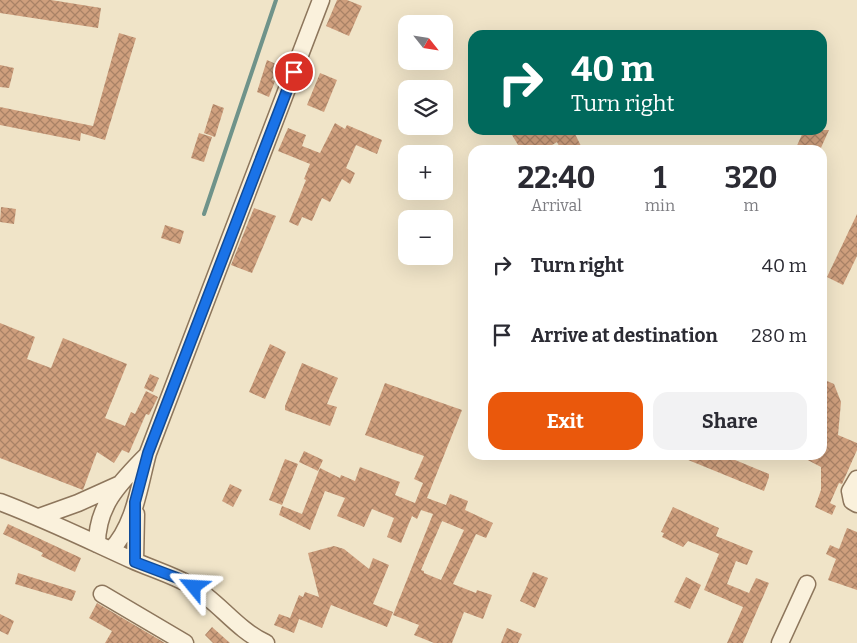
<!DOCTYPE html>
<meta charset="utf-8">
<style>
:root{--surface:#fff;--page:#f2f2f3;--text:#2b2b33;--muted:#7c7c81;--accent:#ea580c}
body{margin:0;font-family:Bitter,serif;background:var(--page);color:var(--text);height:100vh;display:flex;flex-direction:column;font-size:19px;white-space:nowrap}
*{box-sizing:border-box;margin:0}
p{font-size:16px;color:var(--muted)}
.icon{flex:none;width:28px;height:28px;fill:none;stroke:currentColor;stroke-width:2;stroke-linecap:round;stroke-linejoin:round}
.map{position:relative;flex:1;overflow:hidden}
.side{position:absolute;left:468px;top:145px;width:359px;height:315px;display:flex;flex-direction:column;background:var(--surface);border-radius:15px;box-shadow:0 5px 20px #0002}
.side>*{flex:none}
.top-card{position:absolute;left:468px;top:30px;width:359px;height:105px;border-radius:15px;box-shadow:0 5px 20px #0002;background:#00695c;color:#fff;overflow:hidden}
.needle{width:32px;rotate:120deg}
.controls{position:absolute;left:398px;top:15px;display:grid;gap:10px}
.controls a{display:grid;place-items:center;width:55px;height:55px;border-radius:10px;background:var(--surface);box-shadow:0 5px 20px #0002;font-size:25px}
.pin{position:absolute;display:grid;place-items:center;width:42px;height:42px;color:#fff;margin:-21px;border:2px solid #fff;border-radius:50%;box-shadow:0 1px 5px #0007}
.me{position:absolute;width:55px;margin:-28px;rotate:297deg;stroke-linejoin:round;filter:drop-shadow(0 0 4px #0008)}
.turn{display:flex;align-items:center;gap:18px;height:105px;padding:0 20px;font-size:22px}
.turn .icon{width:65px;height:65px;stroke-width:2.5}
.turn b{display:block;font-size:35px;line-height:42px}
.eta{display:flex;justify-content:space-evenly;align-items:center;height:85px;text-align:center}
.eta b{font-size:30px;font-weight:700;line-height:35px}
.primary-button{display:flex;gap:10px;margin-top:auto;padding:10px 20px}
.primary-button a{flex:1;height:58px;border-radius:15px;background:var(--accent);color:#fff;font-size:20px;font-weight:700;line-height:58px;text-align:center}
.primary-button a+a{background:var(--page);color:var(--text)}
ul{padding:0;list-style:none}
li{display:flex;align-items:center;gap:15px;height:70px;padding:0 20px}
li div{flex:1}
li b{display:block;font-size:19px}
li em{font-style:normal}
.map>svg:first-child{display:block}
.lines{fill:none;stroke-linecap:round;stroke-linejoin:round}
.stream{stroke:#6f938a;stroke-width:4}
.building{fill:url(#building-cross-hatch);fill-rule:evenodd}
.minor-casing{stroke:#8d765c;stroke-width:19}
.minor{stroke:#faf1dc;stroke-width:16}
.route-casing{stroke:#114b97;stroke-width:12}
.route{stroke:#1a73e8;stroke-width:9}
</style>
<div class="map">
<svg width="857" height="643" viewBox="0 0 857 643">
<defs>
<pattern id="building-cross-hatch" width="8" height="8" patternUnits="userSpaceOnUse" patternTransform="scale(1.25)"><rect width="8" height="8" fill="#cf9f7d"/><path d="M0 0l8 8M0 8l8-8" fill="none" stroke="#a98266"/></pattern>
</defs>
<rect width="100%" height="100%" fill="#f0e4c8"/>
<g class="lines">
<path class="stream" d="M204,214l72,-214"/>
</g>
<path class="building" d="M0,0h51l50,8 -3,20 -98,-15z
M337,0h10l15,6 -13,30 -23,-10z
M119,33l17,5 -31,102 -24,-7 -1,8 -80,-16v-18l93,19z
M267,60l11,5 -6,15 3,1 -6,16 -12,-5z
M0,65l14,3 -5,20 -9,-1z
M320,73l17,7 -13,32 -17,-7z
M213,104l11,4 -9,29 -11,-4z
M335,123l10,6 2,-4 35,15 -5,14 -21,-9 -10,23 9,5 -5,11 -8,-5 -12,23 -8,-4 -10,23 -10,-4 -4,9 -9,-4 17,-42 -2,-1 6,-15 -32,-13 10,-23 18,7 -4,11 18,7z
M521,130h52l8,16 -7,4h-13l-4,-8 -13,8h-23l-9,-15z
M804,130h25l-9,20h-25z
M199,133l13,4 -8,25 -13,-4z
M1,207l15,2 -2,15 -14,-2z
M254,208l22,8 -24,57 -21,-8z
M857,214v42l-14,29 -16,-8z
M165,225l19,6 -4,13 -19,-6z
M0,323l35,14 -8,22 24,9 12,-30 64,26 -22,54 20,8 6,-14 4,2 11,-23 12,6 -9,18 -3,-1 -17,39 -7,-3 -8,13 -17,-11 -14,38 -83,-32z
M270,344l16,8 -21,47 -16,-7z
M302,363l36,15 -11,26 10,3 -7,19 -45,-16v-4z
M150,374l9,4 -6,14 -9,-4z
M827,381l7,3 7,18 -3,33 19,8v7l-15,34 -3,-1 -9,20 6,3 -4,9 -17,-8 6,-17v-23l-23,-12h23v-72l4,2z
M385,383l77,27 -35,88 19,7 4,-11 18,7 -3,9 28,13 -7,15 -10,-4 -23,50 23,9 1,-3 15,5 -9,24 -19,-7 -12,31h-18l-20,-8 5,-10 -26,-10 40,-101 -12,-4 -4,9 -5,-3 -11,27 -14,-6 7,-19 -22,-9 -8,18 -27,-11 8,-18 -20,-7 -15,39 -31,-15 3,-9 20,8 18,-46 20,10 1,-3 14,6 5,-14 40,15 -5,13 20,8 8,-20 -9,-4 10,-23 -59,-21zM442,521l22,9 -23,50 -17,-7v-2l-3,-1z
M304,451l19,9 -5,11 -19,-9z
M676,455h47l46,19v3l-5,14z
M285,459l13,5 -16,41 -13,-5z
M230,484l12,6 -9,17 -11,-6z
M673,507l46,21 -3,8 37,15 -6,14 -11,-4 -9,23 22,9 7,-15 13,5 -26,60h-16l16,-36 -39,-17 15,-36 -31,-13 -5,6 -21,-10 2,-4 -3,-1z
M8,524l73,34 -6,14 -34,-16 2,-3 -40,-19z
M847,528l10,4v58l-29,-10 8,-21 -10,-5 4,-9 9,4z
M334,546l10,3 25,20 4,-11 16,7 -16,39 20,8 -6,15 -56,-22 -9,23 -23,-9 -5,14 -20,-8 5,-11 11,4 9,-23 4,2 2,-5 14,5 -11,-44z
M533,572l15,6 -13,30 -15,-7z
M18,573l58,18 -4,10 -57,-17z
M686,577l15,8 -11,24 -16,-7z
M97,603l68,40h-60l7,-12 -23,-13z
M0,614l14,7 -6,14 -8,-4z
M212,627l18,16h-17l-8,-8z
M507,628l15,6 -4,9h-17z"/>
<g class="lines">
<defs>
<path id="minor" d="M857,479l-7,12 2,10 5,3
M0,502c45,17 88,38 132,58 20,9 41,15 60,26 27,16 45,44 74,57
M39,517l39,-14 40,-18
M97,544c0,-40 24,-62 50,-89
M111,550c24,-25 28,-64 37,-97l173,-453
M135,561l1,-47
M102,594l83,49
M780,643l27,-59"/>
</defs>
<use href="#minor" class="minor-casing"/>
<use href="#minor" class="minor"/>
</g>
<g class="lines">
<defs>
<path id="route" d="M194,587l-14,-8 -45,-17v-60l13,-49 146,-381"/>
</defs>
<use href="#route" class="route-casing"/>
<use href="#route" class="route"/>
</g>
</svg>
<div class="controls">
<a><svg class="needle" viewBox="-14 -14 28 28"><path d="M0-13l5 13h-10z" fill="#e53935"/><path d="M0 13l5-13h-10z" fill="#7c7c81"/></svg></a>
<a><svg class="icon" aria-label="layers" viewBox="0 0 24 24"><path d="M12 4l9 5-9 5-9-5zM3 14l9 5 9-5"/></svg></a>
<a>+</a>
<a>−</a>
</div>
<div class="pin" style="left:294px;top:72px;background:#d93025"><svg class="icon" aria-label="arrive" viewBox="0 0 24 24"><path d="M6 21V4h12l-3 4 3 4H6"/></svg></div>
<svg class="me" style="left:194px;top:587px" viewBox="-20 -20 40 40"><path d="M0-17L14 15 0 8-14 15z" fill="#1a73e8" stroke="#fff" stroke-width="4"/></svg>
<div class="top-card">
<div class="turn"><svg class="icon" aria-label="right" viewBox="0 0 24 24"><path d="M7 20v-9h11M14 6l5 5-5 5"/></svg><div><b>40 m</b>Turn right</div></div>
</div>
<section class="side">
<div class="eta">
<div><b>22:40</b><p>Arrival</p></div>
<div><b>1</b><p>min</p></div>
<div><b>320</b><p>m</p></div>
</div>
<ul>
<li><svg class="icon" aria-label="right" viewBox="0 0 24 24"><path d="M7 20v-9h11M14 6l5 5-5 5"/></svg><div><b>Turn right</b></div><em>40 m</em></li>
<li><svg class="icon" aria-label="arrive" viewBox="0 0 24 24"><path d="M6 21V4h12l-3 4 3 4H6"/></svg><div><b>Arrive at destination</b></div><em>280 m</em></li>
</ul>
<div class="primary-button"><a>Exit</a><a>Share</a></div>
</section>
</div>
